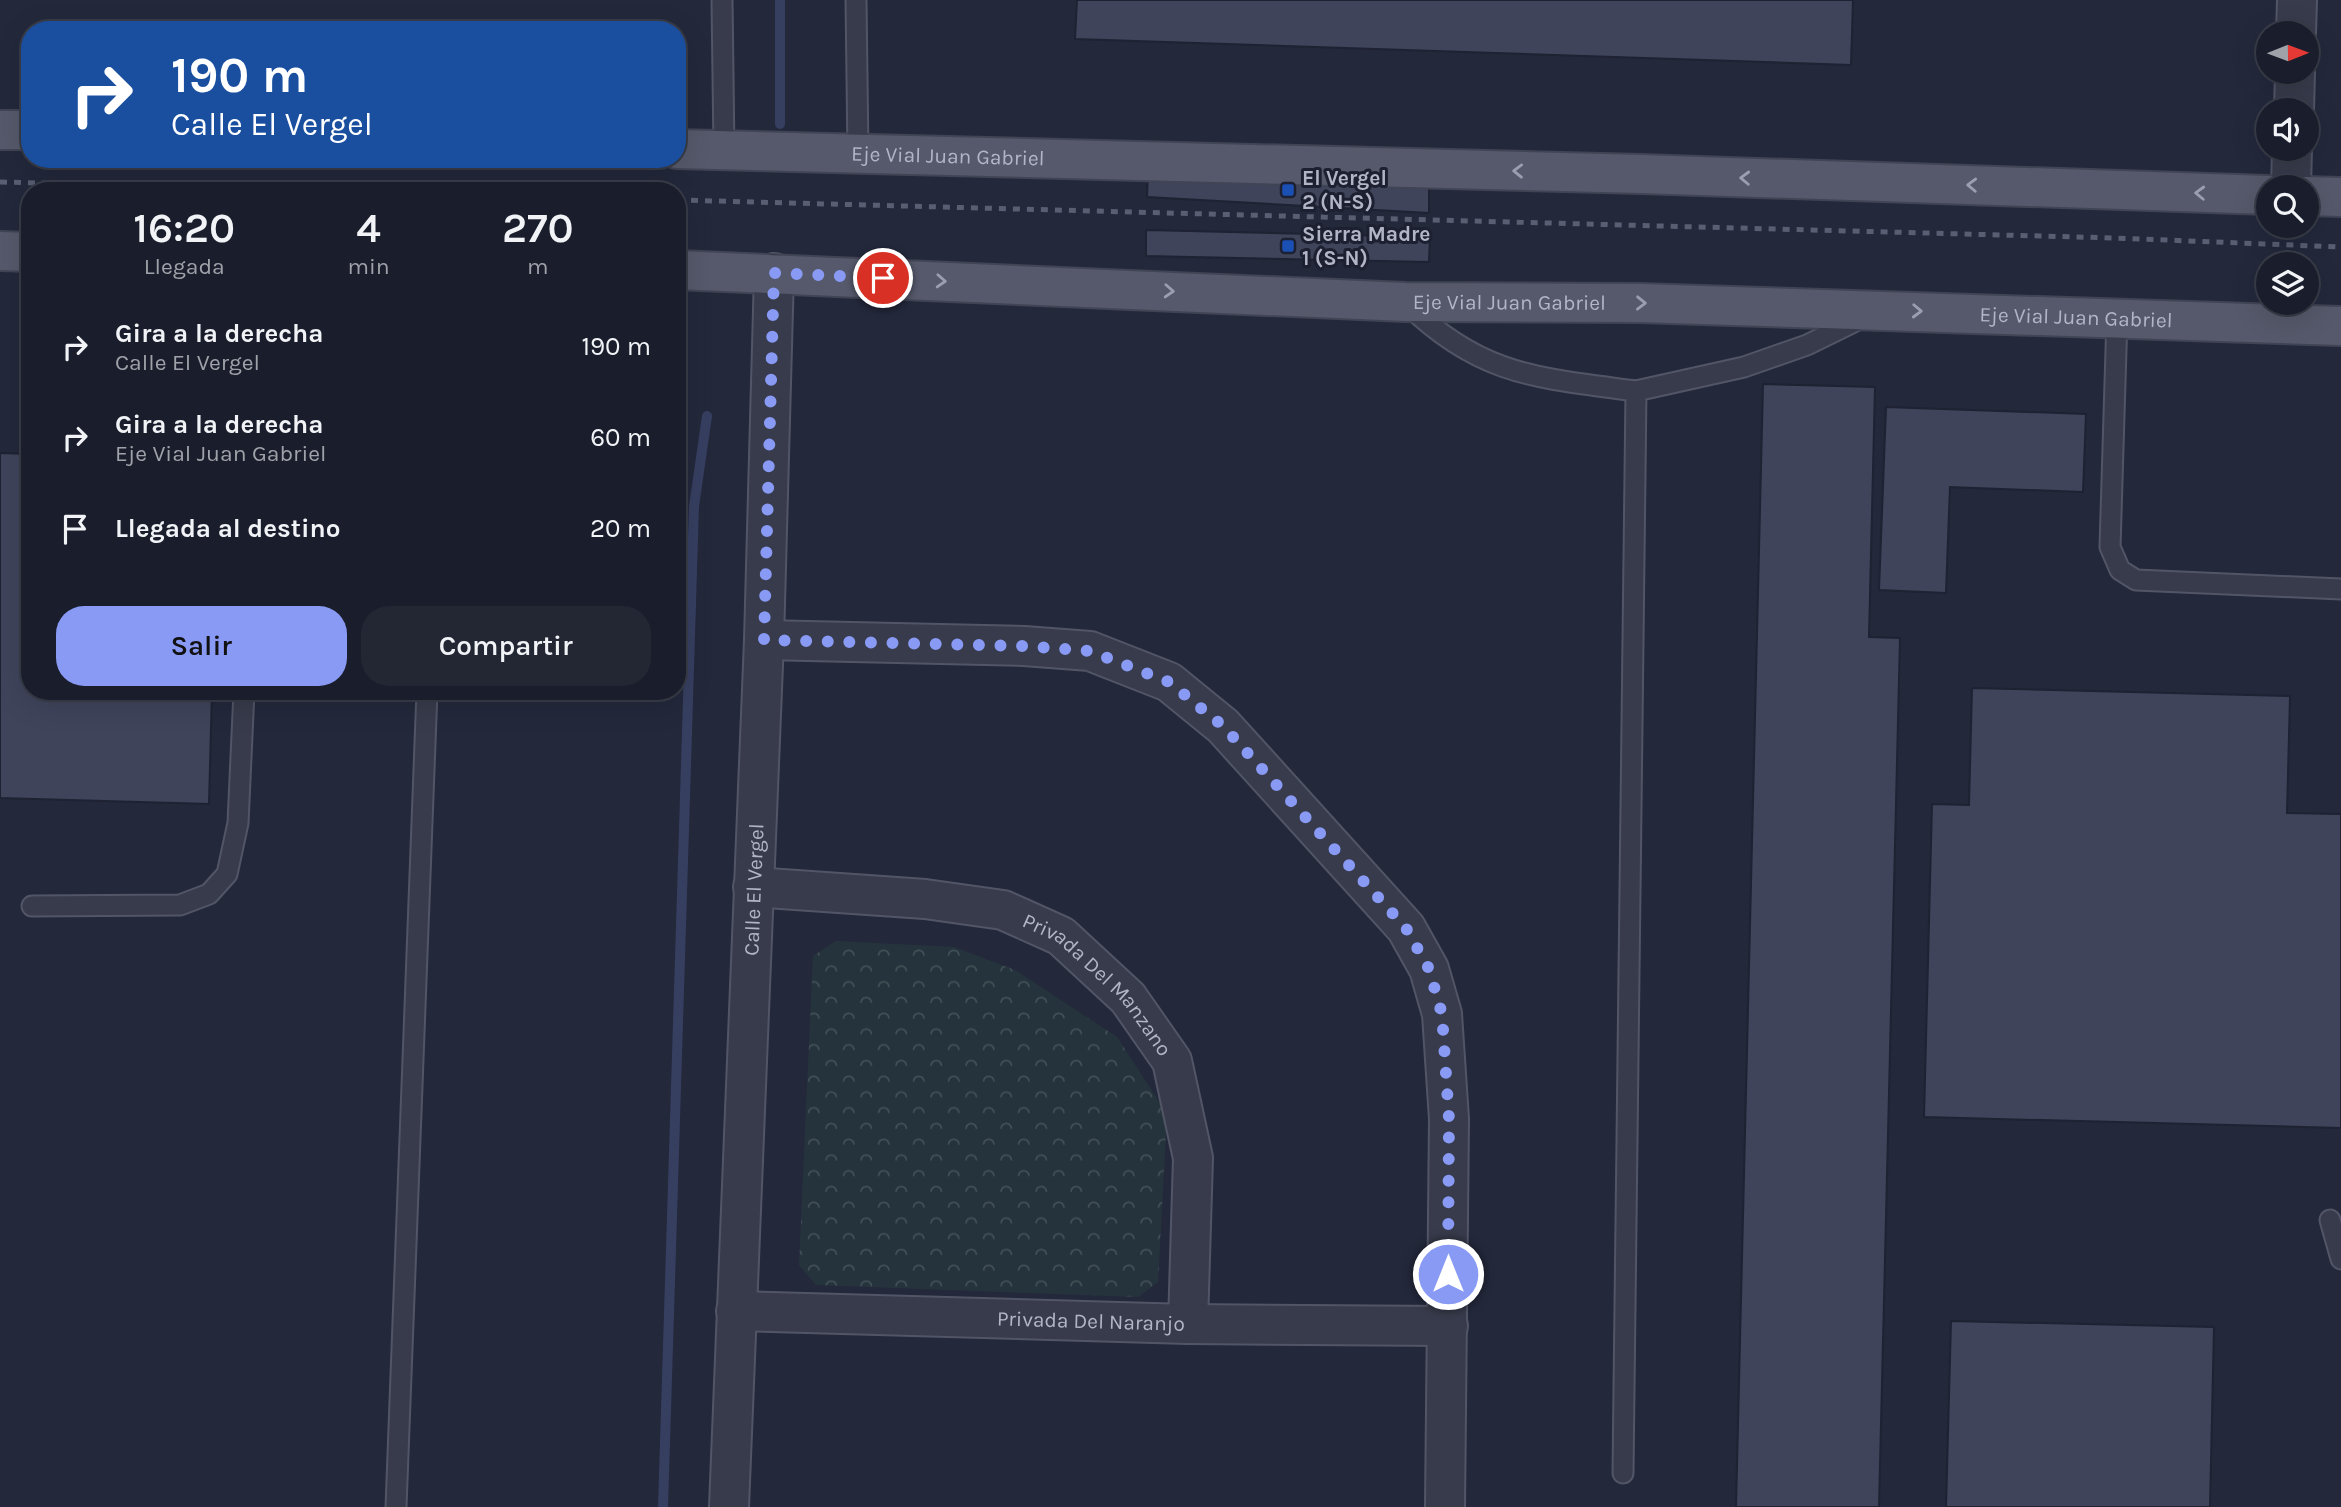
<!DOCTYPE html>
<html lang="es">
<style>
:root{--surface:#1a1e2c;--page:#232734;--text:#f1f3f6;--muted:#9fa2a9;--line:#383c48;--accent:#899af5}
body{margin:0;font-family:Karla,sans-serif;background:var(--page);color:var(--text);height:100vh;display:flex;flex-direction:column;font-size:26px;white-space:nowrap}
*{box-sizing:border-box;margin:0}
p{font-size:23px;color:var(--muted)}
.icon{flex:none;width:38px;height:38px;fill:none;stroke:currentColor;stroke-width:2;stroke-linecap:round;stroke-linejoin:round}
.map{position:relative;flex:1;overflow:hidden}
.side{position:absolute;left:21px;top:182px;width:665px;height:518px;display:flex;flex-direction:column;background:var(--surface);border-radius:28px;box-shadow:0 7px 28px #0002,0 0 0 2px var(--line)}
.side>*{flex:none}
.banner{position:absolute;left:21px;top:21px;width:665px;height:147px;border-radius:28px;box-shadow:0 7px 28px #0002,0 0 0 2px var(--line);background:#1a4fa0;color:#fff;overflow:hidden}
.needle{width:46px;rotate:89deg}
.controls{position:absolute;left:2256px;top:21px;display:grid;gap:14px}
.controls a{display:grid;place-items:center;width:63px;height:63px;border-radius:50%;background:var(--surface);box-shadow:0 7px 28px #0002,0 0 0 2px var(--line);font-size:35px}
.pin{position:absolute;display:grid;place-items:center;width:60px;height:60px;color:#fff;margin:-30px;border:4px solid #fff;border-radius:50%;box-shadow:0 2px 7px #0007}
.me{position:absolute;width:77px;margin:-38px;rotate:0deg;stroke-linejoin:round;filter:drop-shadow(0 0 5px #0008)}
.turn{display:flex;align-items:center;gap:24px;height:147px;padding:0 35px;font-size:32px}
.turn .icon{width:91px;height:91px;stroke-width:2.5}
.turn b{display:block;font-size:49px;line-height:60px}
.eta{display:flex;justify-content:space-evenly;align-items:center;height:119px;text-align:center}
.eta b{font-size:42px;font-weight:600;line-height:49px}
.action{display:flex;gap:14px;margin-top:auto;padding:14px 35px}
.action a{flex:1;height:80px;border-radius:28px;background:var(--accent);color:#111;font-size:28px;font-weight:600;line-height:80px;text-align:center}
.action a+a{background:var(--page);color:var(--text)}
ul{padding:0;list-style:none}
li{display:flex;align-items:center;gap:21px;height:91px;padding:0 35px}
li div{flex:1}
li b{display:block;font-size:26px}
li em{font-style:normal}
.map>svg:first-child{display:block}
.forest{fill:url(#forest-crowns)}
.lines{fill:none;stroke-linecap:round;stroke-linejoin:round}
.stream{stroke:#373f61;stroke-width:10}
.building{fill:#3f445b;stroke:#1e2232;stroke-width:2}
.service-casing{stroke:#525566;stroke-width:23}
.minor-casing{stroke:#525566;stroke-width:42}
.primary-casing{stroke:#404454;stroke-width:42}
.service{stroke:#373b4b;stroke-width:19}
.minor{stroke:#373b4b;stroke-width:38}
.primary{stroke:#55596b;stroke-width:38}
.rail{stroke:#595e72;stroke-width:5;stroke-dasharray:7 7;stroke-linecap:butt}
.oneway{stroke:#9b9eb0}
.route{stroke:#899af5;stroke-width:12;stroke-dasharray:0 21.6}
.transit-dot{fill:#1a4fb4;stroke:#1c2030;stroke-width:2.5}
.labels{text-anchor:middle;stroke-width:6;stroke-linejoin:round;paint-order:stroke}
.street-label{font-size:21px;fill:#b2b5c7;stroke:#1c2030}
.poi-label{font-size:21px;font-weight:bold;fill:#b2b5c7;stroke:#1c2030;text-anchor:start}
</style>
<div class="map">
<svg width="2341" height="1507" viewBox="0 0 2341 1507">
<defs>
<pattern id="forest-crowns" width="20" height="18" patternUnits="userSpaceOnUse" patternTransform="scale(1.75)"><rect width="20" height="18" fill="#25343c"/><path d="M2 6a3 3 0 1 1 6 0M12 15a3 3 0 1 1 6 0" fill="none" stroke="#424f57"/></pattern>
</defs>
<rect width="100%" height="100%" fill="#23283b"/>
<path class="forest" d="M836,941l118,6 61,23 102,67 50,77 -9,168 -20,15 -322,-12 -17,-20 14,-309z"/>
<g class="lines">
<path class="stream" d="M780,124v-124
M663,1507l31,-1001 13,-90"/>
</g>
<path class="building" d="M1077,0h776l-2,65 -776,-26z
M1148,171l281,12v30l-282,-16z
M1146,230l284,7 -1,25 -283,-6z
M1763,384l112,3 -6,250 31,1 -21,869h-143z
M1886,407l200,7 -3,78 -133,-5 -4,106 -67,-3z
M0,453l30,1v237h182l-3,113 -209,-6z
M1972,688l318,8 -3,117 54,1v314l-417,-11 8,-313 37,1z
M1951,1321l263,6 -4,180h-264z"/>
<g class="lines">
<defs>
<path id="service" d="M722,0l2,150
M856,0l2,154
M1406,303c74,73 132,75 230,88l-13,1082
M2117,317l-7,230 10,23 16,10 205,9
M1636,391l108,-24 63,-22 57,-28
M32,906l148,-1 29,-11 18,-20 11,-51 6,-132
M2330,1220l11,39
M396,1507l31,-816"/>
<g id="minor">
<path d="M2296,33l1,-33"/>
<path d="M2294,110l1,-38"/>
<path d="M2291,187l1,-38"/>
<path d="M764,640l260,6 66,5 79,31 54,44 183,202 23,41 13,45 7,105 -4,388"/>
<path id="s1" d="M753,887l172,12 78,11 58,26 67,62 44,63 21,97 -5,166"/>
<path id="s2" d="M736,1311l452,13 260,2"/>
<path id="s3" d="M729,1507l35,-867 10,-367"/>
</g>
<g id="primary">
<path d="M0,130h30"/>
<path id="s4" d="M677,149l964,25 627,21"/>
<path d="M2306,196l35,1"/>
<path d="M0,251l30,1"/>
<path id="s5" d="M677,270l728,32 235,1 701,23"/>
</g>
</defs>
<use href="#service" class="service-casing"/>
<use href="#minor" class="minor-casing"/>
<use href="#primary" class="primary-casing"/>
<use href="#service" class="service"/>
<use href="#minor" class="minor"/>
<use href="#primary" class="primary"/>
<path class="rail" d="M0,182l341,9
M677,200l1438,38 226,9"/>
</g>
<defs><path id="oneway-chevron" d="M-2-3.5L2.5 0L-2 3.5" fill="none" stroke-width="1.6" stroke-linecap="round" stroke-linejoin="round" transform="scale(1.75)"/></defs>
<g class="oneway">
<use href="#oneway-chevron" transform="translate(1518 171) rotate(-179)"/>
<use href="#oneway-chevron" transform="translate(1745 178) rotate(-178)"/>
<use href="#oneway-chevron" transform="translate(1972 185) rotate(-178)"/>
<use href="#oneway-chevron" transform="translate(2200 193) rotate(-178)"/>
<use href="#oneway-chevron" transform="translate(941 281) rotate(3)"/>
<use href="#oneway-chevron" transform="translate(1169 291) rotate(3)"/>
<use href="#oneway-chevron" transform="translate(1641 303) rotate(1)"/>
<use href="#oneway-chevron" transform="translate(1917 311) rotate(2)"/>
</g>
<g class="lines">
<path class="route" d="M883,278l-109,-5 -10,367 260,6 66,5 79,31 54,44 183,202 23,41 13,45 7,105 -1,155"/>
</g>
<g class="transit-dot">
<rect x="1281" y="183" width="14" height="14" rx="3.5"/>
<rect x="1281" y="239" width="14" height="14" rx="3.5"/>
</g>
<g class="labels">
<g class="street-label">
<text dy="7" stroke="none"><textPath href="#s4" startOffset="271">Eje Vial Juan Gabriel</textPath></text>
<text dy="7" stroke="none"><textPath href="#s5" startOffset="833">Eje Vial Juan Gabriel</textPath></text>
<text dy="7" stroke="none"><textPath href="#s5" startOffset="1400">Eje Vial Juan Gabriel</textPath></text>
<text dy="7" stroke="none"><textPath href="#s3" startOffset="618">Calle El Vergel</textPath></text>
<text dy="7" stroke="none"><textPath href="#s1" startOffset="374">Privada Del Manzano</textPath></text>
<text dy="7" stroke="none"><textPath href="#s2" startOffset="355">Privada Del Naranjo</textPath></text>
</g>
<g class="poi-label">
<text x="1302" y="185">El Vergel<tspan x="1302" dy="24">2 (N-S)</tspan></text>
<text x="1302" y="241">Sierra Madre<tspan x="1302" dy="24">1 (S-N)</tspan></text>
</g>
</g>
</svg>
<div class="controls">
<a><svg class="needle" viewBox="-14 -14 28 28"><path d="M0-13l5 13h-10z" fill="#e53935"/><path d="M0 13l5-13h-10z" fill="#9fa2a9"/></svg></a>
<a><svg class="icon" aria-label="sound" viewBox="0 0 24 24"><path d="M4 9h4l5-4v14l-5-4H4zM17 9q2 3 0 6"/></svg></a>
<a><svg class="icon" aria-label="search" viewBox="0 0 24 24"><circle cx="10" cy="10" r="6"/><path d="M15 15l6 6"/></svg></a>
<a><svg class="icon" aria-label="layers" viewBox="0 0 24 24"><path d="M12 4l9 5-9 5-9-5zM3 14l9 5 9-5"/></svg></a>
</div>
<div class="pin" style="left:883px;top:278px;background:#d93025"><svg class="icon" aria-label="arrive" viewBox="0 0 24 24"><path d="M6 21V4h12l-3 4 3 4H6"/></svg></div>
<svg class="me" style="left:1448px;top:1274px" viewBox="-20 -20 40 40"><circle r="17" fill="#899af5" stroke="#fff" stroke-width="3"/><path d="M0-11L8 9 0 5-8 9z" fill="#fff"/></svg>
<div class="banner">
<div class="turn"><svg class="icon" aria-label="right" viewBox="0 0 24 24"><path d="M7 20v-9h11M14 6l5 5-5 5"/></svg><div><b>190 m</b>Calle El Vergel</div></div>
</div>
<section class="side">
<div class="eta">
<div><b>16:20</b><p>Llegada</p></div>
<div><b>4</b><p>min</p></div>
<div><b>270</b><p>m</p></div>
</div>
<ul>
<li><svg class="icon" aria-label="right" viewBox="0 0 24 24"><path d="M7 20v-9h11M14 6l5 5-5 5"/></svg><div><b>Gira a la derecha</b><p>Calle El Vergel</p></div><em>190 m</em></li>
<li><svg class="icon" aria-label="right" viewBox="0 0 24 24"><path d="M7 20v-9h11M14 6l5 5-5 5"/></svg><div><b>Gira a la derecha</b><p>Eje Vial Juan Gabriel</p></div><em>60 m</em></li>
<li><svg class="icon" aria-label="arrive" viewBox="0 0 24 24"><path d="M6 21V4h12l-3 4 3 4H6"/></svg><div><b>Llegada al destino</b></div><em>20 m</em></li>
</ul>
<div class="action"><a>Salir</a><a>Compartir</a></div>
</section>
</div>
